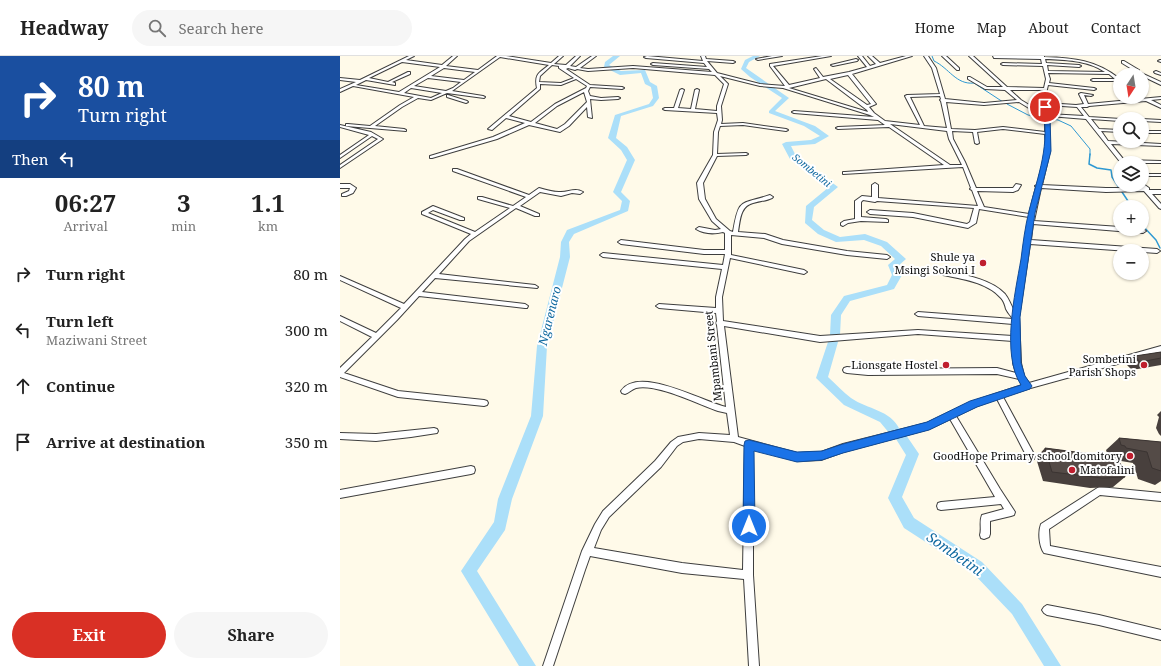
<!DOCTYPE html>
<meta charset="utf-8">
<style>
:root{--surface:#fff;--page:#f6f6f6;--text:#222;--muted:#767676;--line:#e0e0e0;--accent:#d93025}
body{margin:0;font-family:"Noto Serif",serif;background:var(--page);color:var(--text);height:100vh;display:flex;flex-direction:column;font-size:15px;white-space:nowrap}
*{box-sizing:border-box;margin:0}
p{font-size:13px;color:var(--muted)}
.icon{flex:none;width:22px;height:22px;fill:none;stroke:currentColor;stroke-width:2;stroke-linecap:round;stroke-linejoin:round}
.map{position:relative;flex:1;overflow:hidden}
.drawer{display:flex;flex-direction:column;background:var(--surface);width:340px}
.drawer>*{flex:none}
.hud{background:#1a4fa0;color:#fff;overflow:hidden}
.needle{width:26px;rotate:192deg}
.fabs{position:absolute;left:773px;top:12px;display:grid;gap:8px}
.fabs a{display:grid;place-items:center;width:36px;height:36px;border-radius:50%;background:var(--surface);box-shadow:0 1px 3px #0004;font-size:20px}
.pin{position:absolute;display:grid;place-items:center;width:34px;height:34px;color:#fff;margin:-17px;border:2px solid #fff;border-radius:50%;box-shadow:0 1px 4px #0007}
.me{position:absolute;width:44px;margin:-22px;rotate:0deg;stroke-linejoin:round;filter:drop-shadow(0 0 3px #0008)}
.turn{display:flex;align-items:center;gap:14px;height:84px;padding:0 12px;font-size:18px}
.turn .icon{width:52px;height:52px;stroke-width:2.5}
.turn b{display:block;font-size:28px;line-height:34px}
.then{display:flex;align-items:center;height:38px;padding:0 12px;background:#0003;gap:8px;font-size:15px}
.eta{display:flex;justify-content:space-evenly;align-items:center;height:68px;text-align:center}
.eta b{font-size:24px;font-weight:700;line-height:28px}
.button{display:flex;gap:8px;margin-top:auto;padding:8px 12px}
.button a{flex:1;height:46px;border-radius:24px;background:var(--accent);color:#fff;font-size:16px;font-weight:700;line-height:46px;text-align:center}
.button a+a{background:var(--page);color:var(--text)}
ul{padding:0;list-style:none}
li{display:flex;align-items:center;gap:12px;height:56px;padding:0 12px}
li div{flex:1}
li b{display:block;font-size:15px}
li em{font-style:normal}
header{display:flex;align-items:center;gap:24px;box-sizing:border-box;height:56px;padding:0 20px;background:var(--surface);border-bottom:1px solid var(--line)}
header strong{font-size:19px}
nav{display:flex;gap:22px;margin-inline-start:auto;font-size:14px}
.search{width:280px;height:36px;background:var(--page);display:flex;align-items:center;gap:10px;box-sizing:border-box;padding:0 14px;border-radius:22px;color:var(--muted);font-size:15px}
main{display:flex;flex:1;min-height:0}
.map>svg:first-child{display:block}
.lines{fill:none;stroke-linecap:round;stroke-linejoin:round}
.stream-far1{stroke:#2f99d2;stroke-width:1}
.stream{stroke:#2f99d2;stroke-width:1.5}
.river{fill:#abdff9;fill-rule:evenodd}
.minor-casing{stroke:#3e3e3e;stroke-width:2}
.minor{fill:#fff;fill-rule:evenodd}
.wall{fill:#48403d}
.building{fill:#544b47;stroke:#3b3432}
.route{fill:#1a73e8;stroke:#114b97}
.poi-dot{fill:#bf1e2e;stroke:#fff;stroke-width:1.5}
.labels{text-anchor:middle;stroke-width:4;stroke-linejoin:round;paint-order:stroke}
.far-water-label{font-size:10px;font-style:italic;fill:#1069a0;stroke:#fff}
.poi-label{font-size:11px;fill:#0b0b0b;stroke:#fff;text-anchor:end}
.street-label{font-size:11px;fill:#0b0b0b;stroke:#fff}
.water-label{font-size:12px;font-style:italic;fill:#1069a0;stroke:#fff}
.near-water-label{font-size:14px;font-style:italic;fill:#1069a0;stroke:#fff}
</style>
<header>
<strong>Headway</strong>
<div class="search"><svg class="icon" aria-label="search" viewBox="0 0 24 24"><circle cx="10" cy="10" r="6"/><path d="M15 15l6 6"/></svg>Search here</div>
<nav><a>Home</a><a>Map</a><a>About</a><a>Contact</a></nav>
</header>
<main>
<section class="drawer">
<div class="hud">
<div class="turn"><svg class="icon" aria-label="right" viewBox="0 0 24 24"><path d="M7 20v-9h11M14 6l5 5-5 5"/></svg><div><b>80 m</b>Turn right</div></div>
<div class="then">Then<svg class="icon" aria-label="left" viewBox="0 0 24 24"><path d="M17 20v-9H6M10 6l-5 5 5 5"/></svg></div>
</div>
<div class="eta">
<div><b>06:27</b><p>Arrival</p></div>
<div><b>3</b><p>min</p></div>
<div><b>1.1</b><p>km</p></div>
</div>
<ul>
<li><svg class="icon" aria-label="right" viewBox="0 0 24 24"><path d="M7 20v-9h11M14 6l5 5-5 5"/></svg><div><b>Turn right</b></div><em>80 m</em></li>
<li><svg class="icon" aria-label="left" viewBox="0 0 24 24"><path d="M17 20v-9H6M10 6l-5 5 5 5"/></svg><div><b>Turn left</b><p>Maziwani Street</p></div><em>300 m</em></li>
<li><svg class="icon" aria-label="ahead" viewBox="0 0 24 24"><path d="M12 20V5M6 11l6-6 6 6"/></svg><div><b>Continue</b></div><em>320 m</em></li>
<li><svg class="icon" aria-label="arrive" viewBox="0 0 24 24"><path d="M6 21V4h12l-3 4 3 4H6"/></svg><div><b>Arrive at destination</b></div><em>350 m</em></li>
</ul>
<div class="button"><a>Exit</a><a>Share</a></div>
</section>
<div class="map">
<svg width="821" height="610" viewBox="0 0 821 610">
<rect width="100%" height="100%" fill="#fffae9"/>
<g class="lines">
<path class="stream-far1" d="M592,0l2,5c15,7 22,24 40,22l29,19
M667,48l21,11 30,5 13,6 19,23v6"/>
<path class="stream" d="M750,98l-1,10 8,4 14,2 1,7 8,12
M782,136l10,15
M802,169l14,15 4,8"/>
<path class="river" d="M273,0h7l-11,9 12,6 24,-1 5,12 7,4 2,12 -6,8 -32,10 -5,22 11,9 8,13 -14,32 9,9 -2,10 -54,23 -5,8 1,15 -23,89 -4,70 -31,83 -7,31 -28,41 59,95h-17l-58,-95 33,-49 4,-23 33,-83 6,-70 23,-89 1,-15 6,-12 53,-20 2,-9 -9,-9 14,-32 -6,-10 -13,-12 7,-23 34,-11 4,-6 -2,-11 -6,-3 -4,-11 -21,2 -16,-8 1,-5z
M413,0h7l-11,6 -3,6 43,30 -14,13 40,15 14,10 -14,8 -24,2 5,10 42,31 -24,20 -2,13 12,10 16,7 25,-3 22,8 19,17 -8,7 4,9 -8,14 -44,12 -9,14 -1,20 -4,4 2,3 -10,35c8,7 15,15 23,21 17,12 39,11 49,32l-2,4 -4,1 -4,-1 -10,-12 -36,-17 -28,-27 12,-36 4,-4 -2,-3 1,-20 13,-19 43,-11 5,-10 -4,-10 7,-6 -14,-13 -17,-6 -28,2 -18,-8 -13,-11 1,-17 23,-19 -39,-28 -8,-15 4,-2 25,-2 9,-4 -16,-10 -35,-13v-2l13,-13 -32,-21 -9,-8 4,-9z
M562,378l4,1 13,19 -17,43 12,21 68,44 40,42 39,62h-17l-32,-52 -40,-42 -68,-44 -16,-30 18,-43 -10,-16 2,-4z"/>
<defs>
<path id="minor" d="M69,0h5l-8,4 36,5 11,-9h4l-11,10 32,4 19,-14h9l45,7 8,-7h4l-9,8 12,1 10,-9h4l-10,10 6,1 16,-11h4l-16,12 8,1 45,-3 79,6 -3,-3 -56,-4 -2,-1 2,-1 54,4 -3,-4 -58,-5 -2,-1 3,-1 56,5 -2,-5h4l1,3 27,2 2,1 -2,1 -26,-2 10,12 43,11 25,2 -15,-20v-2l52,-8h9l-58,10 16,19 31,-7 -6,-9 2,-1 7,9 26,-5 18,-5 -9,-11h4l8,10 6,-2 -8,-8h4l8,7 26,-7h6l-60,18 24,30 -7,3 5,6 11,8 35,4 -15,-29 2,-1 33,-1 -8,-26 -8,-12h4l8,12 9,31 39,4 33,-3 -12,-10 -20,-1 -17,-10v-2h2l17,10h16l-34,-31h4l34,31 37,1 2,-9 -3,-13 -40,-1 -2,-1 2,-1 39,1 -1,-5 -47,-1 -1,-2h51v1c30,1 52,3 76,22v3l-2,-1h-25l-2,-1 2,-1h22l-6,-5 -61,-1 2,6 -1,4 45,5 2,1 -2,1 -46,-5 -3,13 1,5 30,2 8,-1 -5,-10 2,-1 12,2 -2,1 -7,-1 4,9 73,-7v2l-10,1 10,5v3l-15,-7 -57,5 -2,1h-6l8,10 32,2h-1v2l-29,-2 8,10 21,1v2l-19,-1 7,10 53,3v2l-50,-2 13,16 37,1v2h-40l-35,-44 -37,-3 1,35 -8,34 64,3h36l-3,-3h3v-2l7,5v2h12v4h-9l9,10v5l-2,-1 -15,-17 -38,1 -65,-4 -7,33 86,6v2h23l3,2 -3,2 -110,-9 -2,16 126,9 3,2 -3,2 -127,-9 -11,73 2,46 3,13 5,7 132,-37v6l-134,37 -24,8 32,59 -1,3 -3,1 -3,-1 -31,-60 -20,7 -21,10 44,73 15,23 -1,3 -3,1 -21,5v13l-1,3 -5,2 -3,-1 -1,-3c2,-6 -1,-13 2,-20l22,-6 -3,-5 -60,6 -3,-1 -1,-3 1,-3 3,-1 54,-5 -45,-78 -21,10 -86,23 -22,8 -24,1 -44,-13v127l6,91h-10l-5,-87 -62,-6 -92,-17 -5,14 -32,96h-10l39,-115 13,-27 8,-13 52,-50 16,-19 7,-5 21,-4 31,2 -3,-22 -9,-2c-20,-7 -62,-28 -82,-23 -4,1 -7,5 -11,6l-3,-1 -1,-2c18,-26 82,11 105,16l-9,-82 -1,-2 1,-2 -1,-8 -57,-5 -3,-2 3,-2 57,4v-11l6,-28 -119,-12 -3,-2 3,-2 120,12 2,-11h-21l-83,-10 -3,-2 3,-2 83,10h21v-17l-2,-1c-8,2 -19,2 -27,-3l3,-2 16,3 6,-1 -9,-8 -13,-22 -2,-16 16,-28 1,-23 4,-12 -1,-7 -52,-3 -2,-1 2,-1h9l6,-18 2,-1 2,1 -6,18 13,1 4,-19 2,-1 2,1 -4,19 22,2v-5l7,-22 -9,-9 -82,-7 -45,3 -11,-2 -2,1 -7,-2 -2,1 24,16 32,2 2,1 -2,1 -32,-2 -2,4 2,5 11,2 17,-1 2,1 -2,1 -17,1 -11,-1 2,19 -4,-1 -1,-10 -18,19 -9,6 -31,-7 -32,14 -65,19h-2v-2l63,-19 32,-14 -19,-5 -14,12 -4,-1 49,-41c-3,-14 2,-15 12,-23l-49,-8 -48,34 31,5 2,1 -1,1 -37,-5 -16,7 -13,-2 -16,9 -27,19 29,3 2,1v1l-60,-5v-2h2l22,2 30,-21 14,-8 -61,-11 -13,6v-3l16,-7 -16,-2v-2l20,2zM705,3c21,1 42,1 60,13l-57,-1 -1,-6 32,2 2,-1 -2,-1 -33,-2zM62,6l38,5 -41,25 -43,-7 10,-5 29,5v-2l-3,-1 18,-8v-2h-2l-20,10 -19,-4zM212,9l7,1v2l15,10 -13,5 -22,-1 1,-6zM104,12l31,4 -11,8 -33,-4zM508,19l23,29 -4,1 -37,-26zM380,20l40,10 23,2 87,27 4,2 -80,-6 -2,1 2,1 84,7 7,5 -47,2 -2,1 2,1 51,-2 55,38 -99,7h-2v2l120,-7 8,21 -1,1 2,1 6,16 -100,-8v-13l-3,-2 -3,2v12l-10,-1 -7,5v18l-11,2 -3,2v2l2,1 5,-3 13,-2 27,1v-2l-2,-1 -25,-2v-15l2,-2 12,2 2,-1 97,7 -4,14 -3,2 -54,-11 -43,-3 -3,2 3,2 43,3 55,11 8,-5 3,-14 50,8 -15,94c-3,-6 -5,-12 -9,-17 -15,-16 -42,-19 -62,-23l-3,2 3,2c19,4 44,7 58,23 3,3 4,7 5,11 2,4 5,7 7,10l-95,-7 -3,2 3,2 95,8v12l-95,-6 -98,6 -97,-15 -1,-24 8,-39 74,16 3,-2 -3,-2 -73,-15v-20l33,3 18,6 65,11 40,4 3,-2 -3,-2 -40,-4 -64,-11 -18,-6 -27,-2c2,-11 2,-26 15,-29 6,-2 13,-2 19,-5l1,-1 -3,-2c-30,10 -31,2 -37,37l-3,-1 -14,-12 -11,-20 -2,-16 14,-27 29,-1 2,-1 -2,-1 -29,1 1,-22 2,-6 23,-1 43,6 2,-1 -2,-1 -43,-6 -22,1 1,-4 -1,-14 7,-22zM88,22l33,4 -8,6 -7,3 -32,-5zM236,23l11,7 -1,2 -31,16 -24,18 -22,-6 31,-27v-5l21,1zM486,23l41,31 1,2 -79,-24zM71,32l31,5 -11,5 -27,-5zM670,34h33l-2,8 3,16 -23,-14zM244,36l3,10 -22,22 -8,5 -22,-6 22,-17zM600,40l1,3 -1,1 1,1 6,27 -23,-2 -14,-29zM606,46l38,3 35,-3 26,16v14l-42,-5 -28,3 -24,-1zM707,49l30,2 7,9 -36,-2zM550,68l57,7 2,8 13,26h-12zM663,73l42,5 1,17 -9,34 -2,1 1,1 -7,27 -45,-7 -7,-16 36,1 5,-2 3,-5 -5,-1 -3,4h-37l-11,-26 -12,-23 -1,-8 21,1 2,11 2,1 2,-1 -2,-11zM384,270l96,16 98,-8 95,7v22l3,10 -19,-5 -129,1 -21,-2 -3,1 -1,2 1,2 3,1 21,2 129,-1 22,5 3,6 -51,17 -44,21 -84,21 -22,8 -24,1 -59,-16zM359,383l35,3 11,4 -2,124 -61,-7 -88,-15 7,-18 8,-13 52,-50 16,-21 6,-4z
M432,0h10l-24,4 -2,-1z
M602,0h4l13,12v2h-2z
M516,3l2,1 -1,1 -24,5 -2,-1z
M820,4h1v2l-3,-1z
M782,5h2l15,9v2l22,10v3l-25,-12 -11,2v-2l10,-2 -13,-8z
M816,15l5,2v2l-6,-2 -1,-1z
M108,39l19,6 1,1 -2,1 -19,-6v-2z
M801,63h1l19,1v2l-19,-1v-2z
M0,69l31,7 12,7 -43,29v-3l38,-26 -6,-3 -32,22v-3l29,-20 -29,-8z
M802,75h19v2h-19z
M113,113h4l72,26 10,-7c7,2 14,4 20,4 9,1 15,-5 24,0l-3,2 -8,-1 -11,3 -21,-4 -20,14 19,8v2h-4l-19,-8 -47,33 -30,33 96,11 3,2 -1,1 -102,-10 -13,14 103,12 3,2 -1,2h-2l-106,-12 -22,24 -53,53 54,18 86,9 3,1 1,2 -1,2 -3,1 -86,-9 -58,-20v-9l32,-31 -32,-16v-5l36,17 25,-25 -61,-28v-4l64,28 61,-65 6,-5 -49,-20v-2l11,-6 31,12v2h-4l-27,-10 -5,3 47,19 35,-24 -32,-9v-2h4l31,9 13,-9 -73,-26z
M802,118h19v2h-19z
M0,128h10l6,4 -3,5 -7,3h-4v-2l7,-3 1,-3h-10z
M94,372l3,1 1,2 -1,2 -26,4 -35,4 -36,-2v-6l36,1z
M131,410l3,1 1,3 -1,3 -3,1 -131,24v-8z
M759,431l62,6v8l-61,-6 -51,34 1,17 111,21v10l-117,-24c-5,-7 -6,-21 -3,-29z
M707,549l52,10 62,15v10l-62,-15 -52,-10 -3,-2 -2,-3 2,-3z"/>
</defs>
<use href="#minor" class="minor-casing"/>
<use href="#minor" class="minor"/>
</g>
<path class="wall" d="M821,296v13l-29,5 -5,-5 8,-9z
M821,355v25l-2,-2 -3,-6 3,-11 -2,-2z
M779,382l42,4v39l-6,4 -17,-6 -5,-16 -18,-3 1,3 9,14 -12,10 -23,1 -47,-7 -7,-23 9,-10 67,9 -4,-1 -2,-6z"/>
<path class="building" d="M821,296v6l-21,4 -5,-6z
M779,382l42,4v29l-9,-3 -5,-16 -21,-4 -1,-2 -4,-1z
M705,392l69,9 2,6 5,1 4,13 -23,1 -50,-6z"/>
<path class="route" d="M705,49l3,2 2,10 1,34 -16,62 -15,104 1,46 4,13 7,10 -2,3 -53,18 -48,23 -86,23 -21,7 -25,2 -43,-11 1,75 -2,4 -4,2 -4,-2 -2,-4 1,-81 1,-4 4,-1 48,12 25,-1 21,-7 84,-22 43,-21 51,-16c-20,-31 -6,-91 0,-126 2,-16 4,-32 8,-48 9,-36 22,-67 13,-104z"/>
<g class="poi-dot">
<circle cx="643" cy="207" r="4"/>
<circle cx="606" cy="309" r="4"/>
<circle cx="804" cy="309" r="4"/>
<circle cx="790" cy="400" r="4"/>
<circle cx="732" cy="414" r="4"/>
</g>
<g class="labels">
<g class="far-water-label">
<text transform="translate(472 114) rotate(39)" y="4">Sombetini</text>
</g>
<g class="poi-label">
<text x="635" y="205">Shule ya<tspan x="635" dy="13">Msingi Sokoni I</tspan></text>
<text x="796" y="307">Sombetini<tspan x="796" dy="13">Parish Shops</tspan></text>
<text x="598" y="313">Lionsgate Hostel</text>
<text x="782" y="404">GoodHope Primary school domitory</text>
<text x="740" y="418" text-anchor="start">Matofalini</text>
</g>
<g class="street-label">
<text transform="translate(373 300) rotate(-96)" y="4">Mpambani Street</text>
</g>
<g class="water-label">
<text transform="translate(210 260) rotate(-76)" y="4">Ngarenaro</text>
</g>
<g class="near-water-label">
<text transform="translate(615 498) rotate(35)" y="5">Sombetini</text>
</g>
</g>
</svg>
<div class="fabs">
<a><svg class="needle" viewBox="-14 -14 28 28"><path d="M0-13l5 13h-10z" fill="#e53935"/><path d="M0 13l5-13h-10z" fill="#767676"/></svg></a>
<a><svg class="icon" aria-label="search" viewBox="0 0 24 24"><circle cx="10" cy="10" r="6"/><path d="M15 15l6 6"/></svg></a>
<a><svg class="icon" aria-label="layers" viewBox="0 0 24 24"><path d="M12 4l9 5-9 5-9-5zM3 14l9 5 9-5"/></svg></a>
<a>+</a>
<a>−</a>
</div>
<div class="pin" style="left:705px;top:51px;background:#d93025"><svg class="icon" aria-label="arrive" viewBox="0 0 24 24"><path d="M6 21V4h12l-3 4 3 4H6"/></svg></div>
<svg class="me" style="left:409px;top:470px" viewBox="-20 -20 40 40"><circle r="17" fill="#1a73e8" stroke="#fff" stroke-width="3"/><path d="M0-11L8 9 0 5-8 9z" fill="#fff"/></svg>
</div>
</main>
